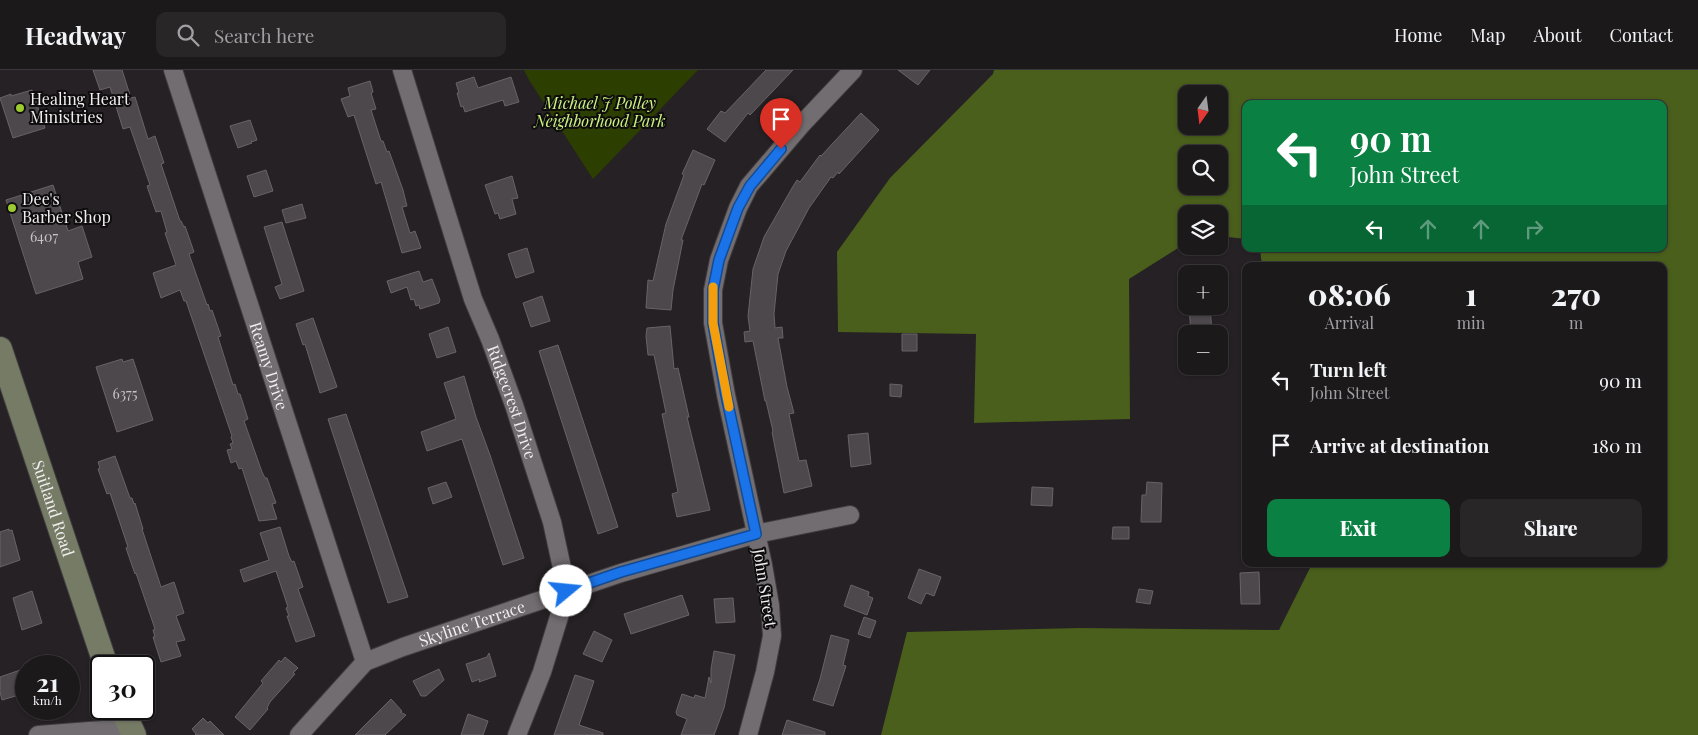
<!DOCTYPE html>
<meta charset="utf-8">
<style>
:root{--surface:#1c191b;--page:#292628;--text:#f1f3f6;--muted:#a0a0a3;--line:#3a383a;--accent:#0b8043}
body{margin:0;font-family:"Playfair Display",serif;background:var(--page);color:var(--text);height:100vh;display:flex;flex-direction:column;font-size:19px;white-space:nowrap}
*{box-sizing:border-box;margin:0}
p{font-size:16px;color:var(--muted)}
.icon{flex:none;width:28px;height:28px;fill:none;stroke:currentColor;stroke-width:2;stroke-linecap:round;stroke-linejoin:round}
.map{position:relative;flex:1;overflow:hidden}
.drawer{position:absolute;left:1242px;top:192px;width:425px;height:305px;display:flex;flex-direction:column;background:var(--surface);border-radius:10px;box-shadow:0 1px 4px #0004,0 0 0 1px var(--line)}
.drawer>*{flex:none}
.guide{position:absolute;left:1242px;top:30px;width:425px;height:152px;border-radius:10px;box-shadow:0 1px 4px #0004,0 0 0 1px var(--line);background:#0b8043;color:#fff;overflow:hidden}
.needle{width:32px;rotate:194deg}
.buttons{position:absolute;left:1178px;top:15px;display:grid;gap:10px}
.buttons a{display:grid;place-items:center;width:50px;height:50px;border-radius:10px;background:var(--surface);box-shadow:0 1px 4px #0004,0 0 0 1px var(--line);font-size:25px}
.speed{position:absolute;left:15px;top:585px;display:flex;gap:10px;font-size:25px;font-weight:700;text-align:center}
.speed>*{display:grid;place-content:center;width:65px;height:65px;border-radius:50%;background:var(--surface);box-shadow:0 1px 4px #0004,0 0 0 1px var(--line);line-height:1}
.speed small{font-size:12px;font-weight:400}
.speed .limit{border:2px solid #111;border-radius:8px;background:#fff;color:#111}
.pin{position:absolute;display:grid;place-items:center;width:42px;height:42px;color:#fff;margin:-51px -21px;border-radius:50% 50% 50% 0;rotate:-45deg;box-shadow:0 0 5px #0007}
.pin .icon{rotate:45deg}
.me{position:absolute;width:55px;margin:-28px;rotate:73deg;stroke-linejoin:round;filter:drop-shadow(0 0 4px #0008)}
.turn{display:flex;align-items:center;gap:18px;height:105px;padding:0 25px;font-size:22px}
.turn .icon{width:65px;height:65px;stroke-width:2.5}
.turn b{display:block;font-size:35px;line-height:42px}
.lanes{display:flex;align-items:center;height:48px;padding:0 25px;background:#0003;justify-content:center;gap:25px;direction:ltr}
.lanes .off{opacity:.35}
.eta{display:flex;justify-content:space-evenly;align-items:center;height:85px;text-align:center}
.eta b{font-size:30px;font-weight:800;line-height:35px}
.cta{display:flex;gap:10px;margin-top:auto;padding:10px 25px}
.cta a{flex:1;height:58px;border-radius:10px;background:var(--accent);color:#fff;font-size:20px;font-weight:800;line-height:58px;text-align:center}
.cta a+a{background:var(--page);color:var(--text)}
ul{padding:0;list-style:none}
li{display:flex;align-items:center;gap:15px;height:65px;padding:0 25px}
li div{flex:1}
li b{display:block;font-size:19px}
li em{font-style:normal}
header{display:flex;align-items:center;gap:30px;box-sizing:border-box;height:70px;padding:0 25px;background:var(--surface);border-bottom:1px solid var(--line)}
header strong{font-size:24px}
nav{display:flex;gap:28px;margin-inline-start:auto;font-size:18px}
.search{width:350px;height:45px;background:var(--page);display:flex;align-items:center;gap:12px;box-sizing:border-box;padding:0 18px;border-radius:10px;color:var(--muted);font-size:19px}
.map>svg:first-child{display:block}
.green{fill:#2c3e00}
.forest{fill:#495f1b;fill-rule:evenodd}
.building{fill:#4d484b;stroke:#696367}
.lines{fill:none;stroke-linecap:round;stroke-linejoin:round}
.street-casing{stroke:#413d3f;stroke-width:20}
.secondary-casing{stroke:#413d3f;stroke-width:26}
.street{stroke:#726d70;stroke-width:18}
.secondary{stroke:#767b66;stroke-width:24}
.route-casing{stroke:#114b97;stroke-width:12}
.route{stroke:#1a73e8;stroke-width:9}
.slow{stroke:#f59e0b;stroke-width:9}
.poi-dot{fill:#9cca31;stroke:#0e0c0d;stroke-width:2}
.labels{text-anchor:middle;stroke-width:4;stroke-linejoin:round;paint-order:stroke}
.number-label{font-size:14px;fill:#c8c4c7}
.poi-label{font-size:16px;fill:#f1eef0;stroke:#0e0c0d;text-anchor:start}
.park-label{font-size:16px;font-style:italic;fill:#cbf480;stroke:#0e0c0d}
.street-label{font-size:16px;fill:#f1eef0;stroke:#0e0c0d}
</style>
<header>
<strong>Headway</strong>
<div class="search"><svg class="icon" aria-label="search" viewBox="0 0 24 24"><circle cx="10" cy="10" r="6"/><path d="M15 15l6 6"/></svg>Search here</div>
<nav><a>Home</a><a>Map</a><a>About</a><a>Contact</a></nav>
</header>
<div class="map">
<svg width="1698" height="665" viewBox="0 0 1698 665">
<rect width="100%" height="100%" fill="#262124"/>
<path class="green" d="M524,0h174l-105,109 -64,-99z"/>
<path class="forest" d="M994,0h704v665h-817l26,-103 173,-4 199,2 33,-66h352v-298h-402l-2,-17h404v-145h-418v135l-27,-3v-22h-33v29l-57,36 1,140 -156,4 2,-89 -138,-2 -1,-80 53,-74 103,-104zM1186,24h33v32h-33zM1186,84h33v32h-33z"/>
<path class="building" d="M93,0h29l9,28 4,-1 13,42 7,-3 9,27 -3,1 19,57h1l3,6 1,-1 9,26 -5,2 18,51 1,-1 2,7 2,-1 9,26 -3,1 15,48 2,-1 3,10h2l8,25 -4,2 18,51 3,6h2l9,25 -4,1 5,15 -18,2 -17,-53 -3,1 -3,-8 -5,2 -4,-13 5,-1 -2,-5 3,-1 -2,-6 1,-1 -46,-135h-2l-4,-11 -19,8 -8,-25 23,-8 -11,-32 2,-1 -6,-21 -5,1 -9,-26 3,-1 -20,-58 -7,2 -13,-42 -10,3z
M766,0h27l-43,45 -2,-2 -23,29 -18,-13 14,-18 4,2z
M898,0h32l-12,15z
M474,7l4,11 33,-11 8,25 -14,4 -2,-6 -38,12 -2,-6 -2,1 -4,-14h2l-3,-10z
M370,11l3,11 -2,1 5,16 -5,1 10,31h2l4,11 2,-1 14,39 4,16 -5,1 8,26 5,-2 6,17 -19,5 -21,-71 -5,2 -22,-69 -6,2 -7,-18 9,-3 -2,-8z
M32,20l13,38 -32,10 -13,-40 11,-4v2z
M861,43l18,17 -40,44 -1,-2 -5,6 -2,-1 -22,31 -23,43 -8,23 -4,40 1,14 7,-1 1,11h-5l9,49 7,26 -5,1 10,47 7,-1 6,26 -28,7 -12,-61 1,-1 -7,-30h-1l-12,-60 -8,1 -1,-10 6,-1 -2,-15 5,-47 11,-32 28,-49 5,-8 3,2 20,-27 1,1z
M250,50l7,20 -6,2 1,1 -14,5 -8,-22z
M693,80l22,10 -11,25 -2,-1 -21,56h2l-10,50 -2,20 -25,-2 2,-28 5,1 13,-57 18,-49 -2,-1z
M266,100l7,21 -19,6 -7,-21z
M512,106l6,22 -6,1 4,15 -16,5 -2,-6 -3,1 -10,-29z
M53,115l15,46 14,-5 10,31 -14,5 5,17 -47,15 -30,-94z
M302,134l4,14 -20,5 -4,-13z
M282,152l22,69 -24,8 -5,-12 7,-3 -18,-57z
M527,178l7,24 -18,6 -8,-24z
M419,201l4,11 9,-3 8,21 -1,3 -19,6 -1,-4 -3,1 -2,-7 -3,1 -4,-13 -16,6 -4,-12z
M542,226l8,25 -19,6 -8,-24z
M1189,236h21l2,27 -21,1z
M313,248l24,69 -17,6 -15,-49 -2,1 -7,-21z
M670,256l4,43 4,-1 11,49h-2l23,93 -33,7 -5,-23 6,-2 -16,-78 4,-1 -12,-58h-6l-2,-19 1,-8z
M448,257l8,25 -19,6 -8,-24z
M902,264h15v17h-15z
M558,275l60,182 -20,7 -59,-183z
M122,289l1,3 10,-3 20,61 -36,12 -21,-65z
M464,306l12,41 14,38 34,103 -21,7 -41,-126 -35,12 -6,-19 35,-13 -12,-36z
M890,314l12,1 -1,12 -11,-1z
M346,344l62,183 -20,6 -60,-184z
M868,363l3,31 -20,3 -3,-32z
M115,386l15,42h2l2,6 1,-1 8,26h-1l19,58 13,-5 10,31 -8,3 9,24 -9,2 5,14 -20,6 -8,-25h2l-2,-7 2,-1 -19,-56 -1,1 -9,-26 2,-1 -18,-54 -3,1 -9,-25 2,-1 -2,-6z
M446,412l6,15 -19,7 -5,-16z
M1147,412l15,1 -1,39h-20l1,-27h4z
M1032,417l21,1 -1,18 -21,-1z
M280,457l9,29 3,6 2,-1 9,26 -5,2 17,47 -19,6 -9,-26h2l-3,-8 2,-1 -12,-36 -32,11 -4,-12 29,-10 -9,-27z
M1113,457h16v12h-17z
M9,459v2l3,-1 8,30 -20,7v-35z
M919,499l22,8 -7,19 -8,-3 -5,11 -13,-6z
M1259,502l1,32h-19l-1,-31z
M851,515l18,7 -1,4 5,2 -6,17 -23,-9z
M1139,519l14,2 -3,13 -14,-2z
M32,521l10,32 -20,7 -9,-32z
M682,525l7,20 -58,19 -7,-20z
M733,528l2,24 -19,1 -2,-24z
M864,547l12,4 -6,17 -12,-4z
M594,561l18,9 -10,22 -19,-8z
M831,565l18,5 -6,25 3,1 -13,40 -20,-6 7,-21z
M714,581l21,4 -11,53 -10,27h-33l6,-16 -10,-4 -1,-3 6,-18 12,4 1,-3 10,3 4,-21 2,6v-14z
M489,583l7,23 -17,6 1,-3 -8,3 -6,-18 21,-7z
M285,587l13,11 -5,5 2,1 -25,28 -3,6 1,1 -18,21 -15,-13 28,-34 -2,-2 18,-21 2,2z
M26,598v25l-24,7 -2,-8v-15z
M439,599l5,11 -18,16h-5l-8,-15z
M575,605l19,6 -15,44 24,8v2h-49z
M391,629l11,12 -2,1 6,3 -21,20h-30z
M468,644l20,7 -5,14h-22z
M203,648l5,5 2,-2 14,14h-29l1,-1 -4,-5z
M787,650l38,12v3h-43z"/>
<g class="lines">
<defs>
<g id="street">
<path id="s1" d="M173,0l192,592"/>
<path id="s2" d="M402,0l71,229 17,40 24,66 38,117 15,69 -25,81 -25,63"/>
<path d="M38,665l65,-5 26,-5"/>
<path id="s3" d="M299,665l66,-73 38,-15 218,-74 135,-39 94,-19"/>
<path d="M748,665l17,-63 7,-36 -2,-31 -7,-40 -37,-170 -13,-72v-33l6,-30 8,-22 11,-30 11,-22 53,-62 51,-54"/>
</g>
<g id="secondary">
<path id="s4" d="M0,279l106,317"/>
<path d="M122,639l12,26"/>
</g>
</defs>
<use href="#street" class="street-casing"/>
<use href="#secondary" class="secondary-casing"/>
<use href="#street" class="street"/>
<use href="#secondary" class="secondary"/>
</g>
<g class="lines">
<defs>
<path id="route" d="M566,521l55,-19 135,-38 -30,-139 -13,-72v-33l6,-30 19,-52 12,-22 31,-37"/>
</defs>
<use href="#route" class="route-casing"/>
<use href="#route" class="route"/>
<path class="slow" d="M713,217v36l16,84"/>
</g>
<g class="poi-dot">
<circle cx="20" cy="38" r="5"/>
<circle cx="12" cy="138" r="5"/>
</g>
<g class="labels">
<g class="number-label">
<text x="44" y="172">6407</text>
<text x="125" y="329">6375</text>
</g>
<g class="poi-label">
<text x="30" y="35">Healing Heart<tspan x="30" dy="18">Ministries</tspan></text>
<text x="22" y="135">Dee's<tspan x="22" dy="18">Barber Shop</tspan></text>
</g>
<g class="park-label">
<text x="600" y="39">Michael J Polley<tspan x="600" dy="18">Neighborhood Park</tspan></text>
</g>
<g class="street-label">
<text dy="6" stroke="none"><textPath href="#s1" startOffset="311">Reamy Drive</textPath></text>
<text dy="6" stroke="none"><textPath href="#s2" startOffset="350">Ridgecrest Drive</textPath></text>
<text dy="6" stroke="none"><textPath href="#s4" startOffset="168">Suitland Road</textPath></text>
<text transform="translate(765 518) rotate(81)" y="6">John Street</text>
<text dy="6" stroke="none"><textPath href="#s3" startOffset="212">Skyline Terrace</textPath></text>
</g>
</g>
</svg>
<div class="buttons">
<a><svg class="needle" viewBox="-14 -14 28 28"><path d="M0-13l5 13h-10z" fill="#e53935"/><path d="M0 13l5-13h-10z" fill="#a0a0a3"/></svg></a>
<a><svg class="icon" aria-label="search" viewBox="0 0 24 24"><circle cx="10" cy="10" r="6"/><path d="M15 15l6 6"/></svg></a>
<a><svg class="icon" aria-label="layers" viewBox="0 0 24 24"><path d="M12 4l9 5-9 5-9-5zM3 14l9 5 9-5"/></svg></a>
<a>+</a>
<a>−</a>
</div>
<div class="speed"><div>21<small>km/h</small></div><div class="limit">30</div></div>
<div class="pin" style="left:781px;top:79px;background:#d93025"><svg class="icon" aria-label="arrive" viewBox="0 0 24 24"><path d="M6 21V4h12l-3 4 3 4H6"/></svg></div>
<svg class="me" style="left:566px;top:521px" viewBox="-20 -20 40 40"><circle r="19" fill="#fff"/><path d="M0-13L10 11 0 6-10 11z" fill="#1a73e8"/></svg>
<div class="guide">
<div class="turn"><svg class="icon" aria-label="left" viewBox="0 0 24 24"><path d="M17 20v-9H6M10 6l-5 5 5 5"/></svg><div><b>90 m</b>John Street</div></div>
<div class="lanes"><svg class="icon" aria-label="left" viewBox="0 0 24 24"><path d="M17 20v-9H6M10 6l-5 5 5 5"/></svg><svg class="icon off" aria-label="ahead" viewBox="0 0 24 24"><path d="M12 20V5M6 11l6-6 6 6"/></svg><svg class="icon off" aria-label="ahead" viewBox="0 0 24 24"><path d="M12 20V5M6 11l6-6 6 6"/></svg><svg class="icon off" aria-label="right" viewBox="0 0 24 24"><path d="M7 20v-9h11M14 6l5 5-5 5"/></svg></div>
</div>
<section class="drawer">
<div class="eta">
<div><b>08:06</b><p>Arrival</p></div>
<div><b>1</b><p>min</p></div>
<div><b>270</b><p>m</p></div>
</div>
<ul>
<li><svg class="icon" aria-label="left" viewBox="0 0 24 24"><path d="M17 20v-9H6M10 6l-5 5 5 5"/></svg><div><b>Turn left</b><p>John Street</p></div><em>90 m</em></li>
<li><svg class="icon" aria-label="arrive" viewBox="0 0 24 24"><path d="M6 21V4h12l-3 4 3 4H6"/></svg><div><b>Arrive at destination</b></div><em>180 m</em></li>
</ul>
<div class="cta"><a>Exit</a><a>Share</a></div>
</section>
</div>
